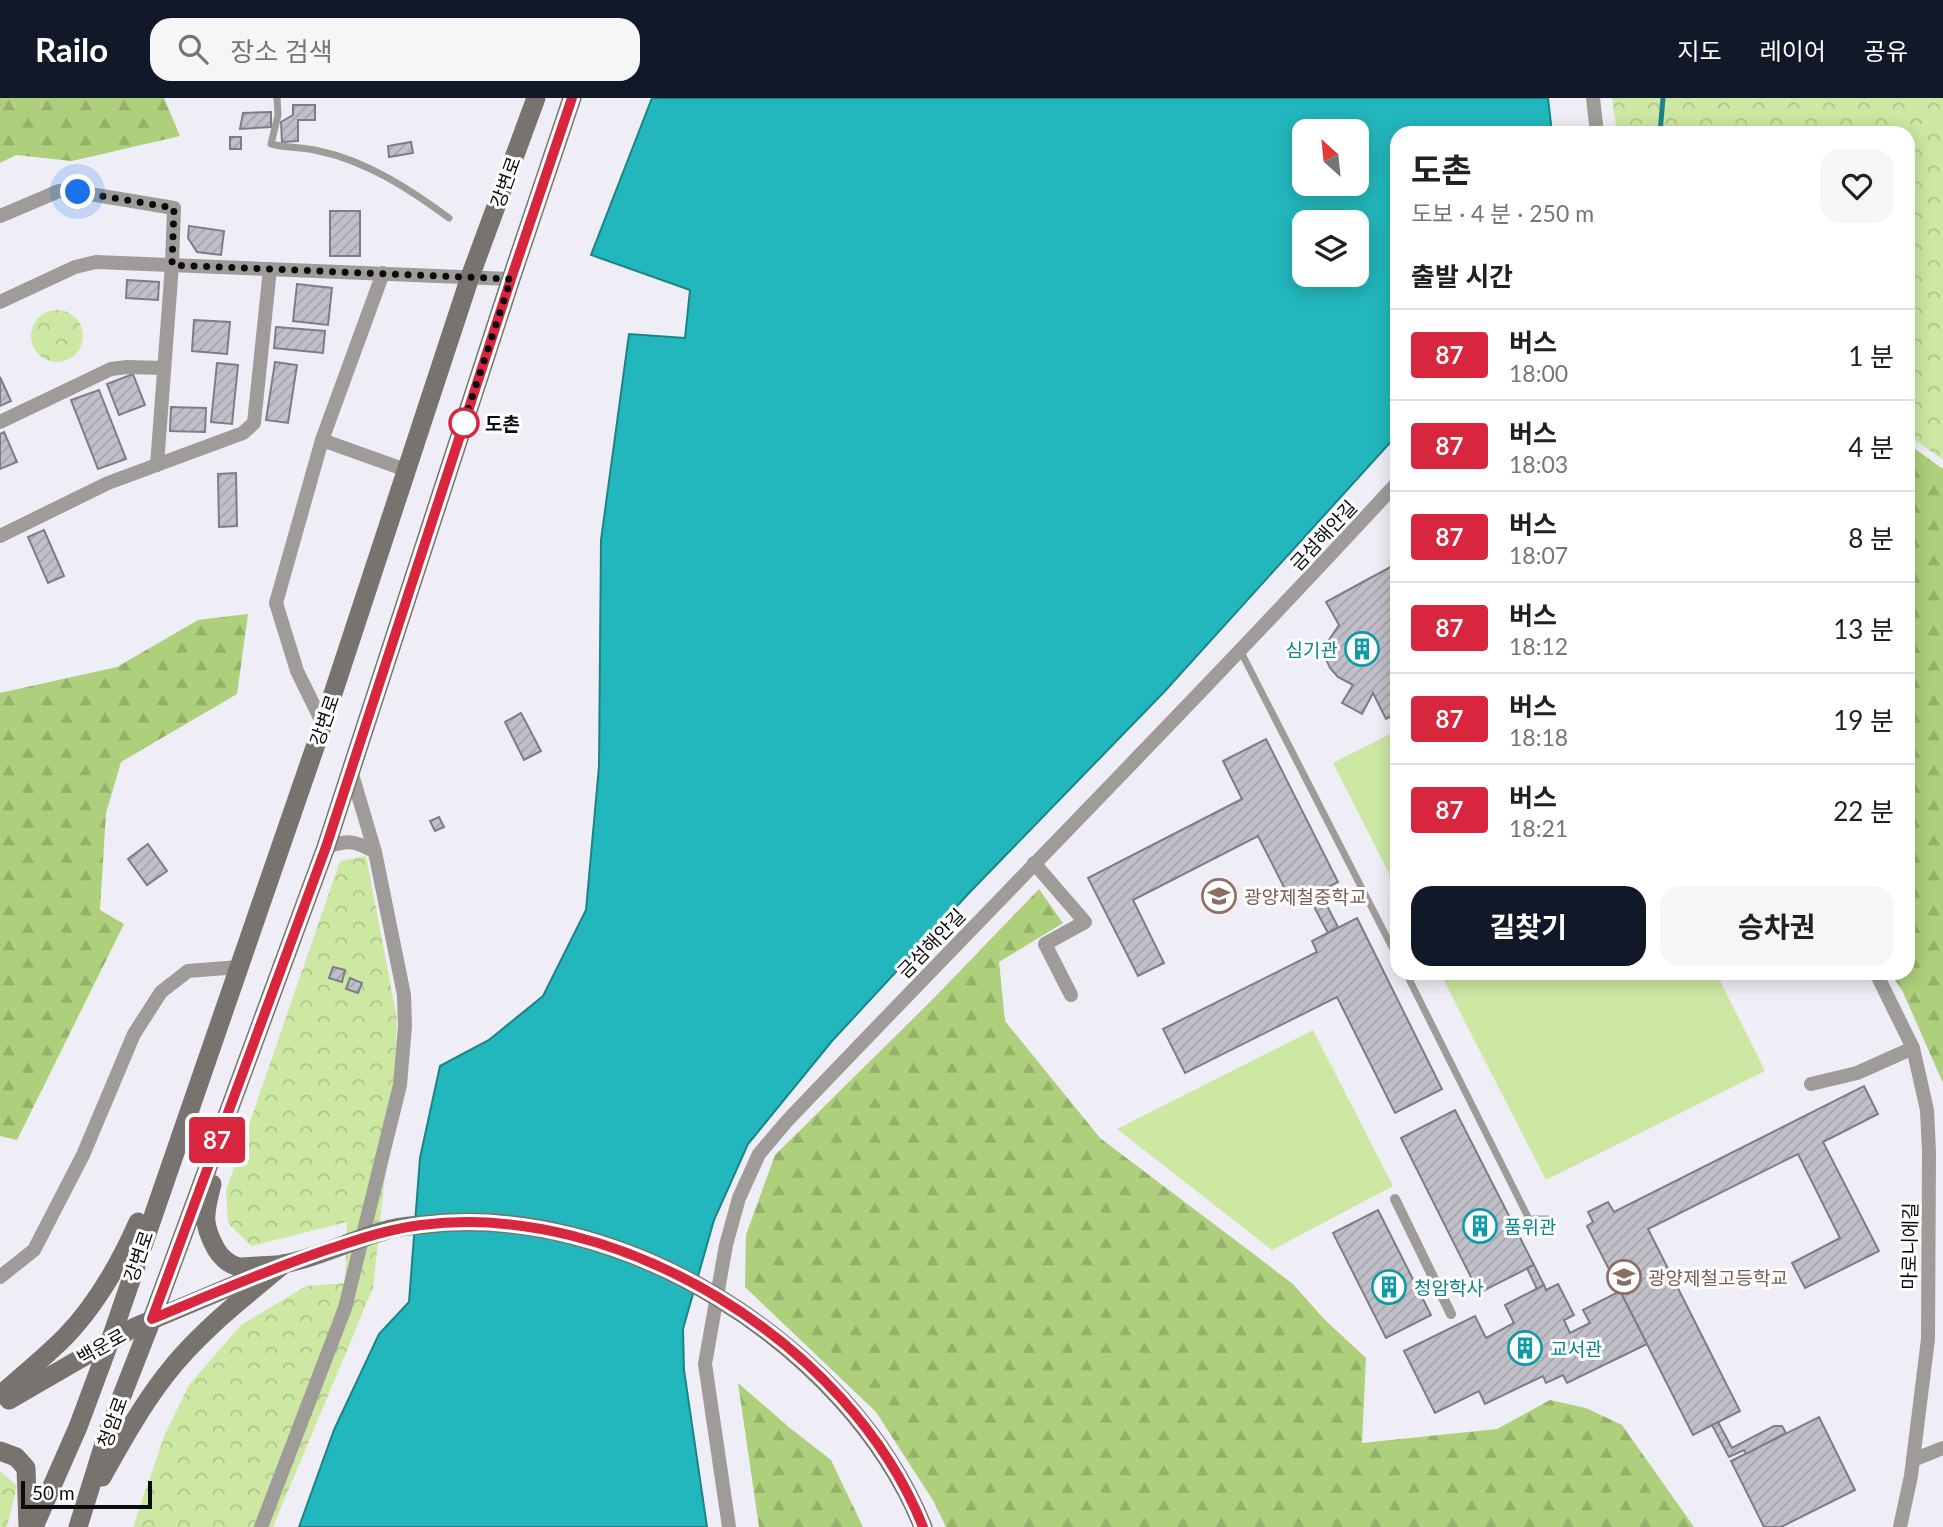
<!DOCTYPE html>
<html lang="ko">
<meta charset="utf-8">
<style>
:root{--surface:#fff;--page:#f6f6f6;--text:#202124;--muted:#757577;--line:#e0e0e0;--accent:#111827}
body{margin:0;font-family:Lato,"Noto Sans KR",sans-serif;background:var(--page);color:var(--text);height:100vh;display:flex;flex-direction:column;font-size:26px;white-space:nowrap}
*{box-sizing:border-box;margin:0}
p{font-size:23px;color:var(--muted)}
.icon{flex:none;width:38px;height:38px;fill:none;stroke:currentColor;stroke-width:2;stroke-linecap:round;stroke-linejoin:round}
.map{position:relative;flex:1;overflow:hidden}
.sheet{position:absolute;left:1390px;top:28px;width:525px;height:854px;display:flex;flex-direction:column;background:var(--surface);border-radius:21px;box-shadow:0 4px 18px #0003}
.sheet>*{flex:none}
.badge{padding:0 14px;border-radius:5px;font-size:24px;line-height:46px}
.needle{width:46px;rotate:333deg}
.fabs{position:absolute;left:1292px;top:21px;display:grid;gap:14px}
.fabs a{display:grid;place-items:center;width:77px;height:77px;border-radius:14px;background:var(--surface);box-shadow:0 4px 18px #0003;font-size:35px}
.scale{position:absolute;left:21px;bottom:18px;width:131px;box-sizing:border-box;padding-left:7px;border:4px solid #0c0c0f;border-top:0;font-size:19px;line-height:24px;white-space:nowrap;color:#0c0c0f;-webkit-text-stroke:5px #fff;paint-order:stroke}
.you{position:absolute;width:35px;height:35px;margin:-18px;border:5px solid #fff;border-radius:50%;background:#1a73e8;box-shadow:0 0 0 10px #1a73e833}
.map>.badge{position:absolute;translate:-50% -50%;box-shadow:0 0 0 4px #fff}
h2{padding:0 21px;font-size:26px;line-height:63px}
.round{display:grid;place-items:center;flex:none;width:74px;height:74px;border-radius:21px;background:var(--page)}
.headline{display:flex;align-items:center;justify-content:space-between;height:119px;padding:0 21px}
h1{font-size:33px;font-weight:700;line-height:52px}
.action{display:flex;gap:14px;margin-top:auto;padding:14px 21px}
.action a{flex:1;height:80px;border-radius:21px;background:var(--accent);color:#fff;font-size:28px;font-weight:700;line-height:80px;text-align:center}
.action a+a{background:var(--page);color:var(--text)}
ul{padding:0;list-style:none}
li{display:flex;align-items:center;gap:21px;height:91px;padding:0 21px;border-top:2px solid var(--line)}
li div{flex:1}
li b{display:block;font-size:26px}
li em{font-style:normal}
li .badge{min-width:77px;font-weight:700;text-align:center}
header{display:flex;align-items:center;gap:42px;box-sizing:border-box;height:98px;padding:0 35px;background:var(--accent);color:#fff}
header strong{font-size:33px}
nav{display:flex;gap:38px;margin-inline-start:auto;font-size:24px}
.search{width:490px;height:63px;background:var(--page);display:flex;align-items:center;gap:18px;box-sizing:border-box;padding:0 24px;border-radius:21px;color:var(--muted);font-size:26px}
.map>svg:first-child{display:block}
.forest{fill:url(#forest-firs)}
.park{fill:url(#park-crowns)}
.garden{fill:#cce8a3}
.water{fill:#22b7bc;stroke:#1b8488;stroke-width:2;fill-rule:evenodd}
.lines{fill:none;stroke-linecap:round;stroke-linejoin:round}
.stream{stroke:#1b8488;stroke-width:5}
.building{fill:url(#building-hatch);stroke:#7e7d85;stroke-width:2}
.service{stroke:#9e9b98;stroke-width:7}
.pedestrian{stroke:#9e9b98;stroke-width:10}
.minor{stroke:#9e9b98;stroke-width:14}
.secondary{stroke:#78736f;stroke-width:19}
.line-casing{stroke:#fff;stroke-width:16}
.line{stroke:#d7263d;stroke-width:10}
.walk{stroke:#0c0c0f;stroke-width:7;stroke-dasharray:0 12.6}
.stop-dot{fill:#fff;stroke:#d7263d;stroke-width:3.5}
.labels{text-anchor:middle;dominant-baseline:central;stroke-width:6;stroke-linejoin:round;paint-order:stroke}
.street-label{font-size:19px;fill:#0c0c0f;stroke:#fff}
.stop-label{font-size:19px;font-weight:bold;fill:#0c0c0f;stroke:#fff;text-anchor:start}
.culture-label{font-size:19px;fill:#0d838f;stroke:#fff;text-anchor:start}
.education-label{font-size:19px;fill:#785e54;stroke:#fff;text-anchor:start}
</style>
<header>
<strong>Railo</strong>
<div class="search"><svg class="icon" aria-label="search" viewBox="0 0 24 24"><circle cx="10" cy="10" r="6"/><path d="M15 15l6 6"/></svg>장소 검색</div>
<nav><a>지도</a><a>레이어</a><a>공유</a></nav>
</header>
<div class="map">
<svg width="1943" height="1429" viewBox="0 0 1943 1429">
<defs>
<pattern id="forest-firs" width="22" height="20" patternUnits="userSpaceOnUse" patternTransform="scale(1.75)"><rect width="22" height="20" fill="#aecf7b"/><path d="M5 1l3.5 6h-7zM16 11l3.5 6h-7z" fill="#94b169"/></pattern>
<pattern id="park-crowns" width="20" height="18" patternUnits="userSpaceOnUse" patternTransform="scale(1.75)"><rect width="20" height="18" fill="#cce8a3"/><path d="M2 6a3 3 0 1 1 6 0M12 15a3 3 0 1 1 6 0" fill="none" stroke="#aec68b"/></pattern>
<pattern id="building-hatch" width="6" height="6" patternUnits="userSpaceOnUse" patternTransform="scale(1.75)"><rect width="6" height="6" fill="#c1c0c9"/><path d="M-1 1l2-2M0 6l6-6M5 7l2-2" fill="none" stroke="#a5a4ab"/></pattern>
</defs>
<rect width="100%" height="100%" fill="#efeef7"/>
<g class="forest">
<path d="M0,0H164L180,38L72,63L16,57L0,65Z"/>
<path d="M1908,346L1943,371V985L1902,892L1890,875H1908Z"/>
<path d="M248,516L237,596L121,664L106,715L100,812L124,826L17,1042L0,1038V595L117,569L198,522Z"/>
<path d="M1039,791L1063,825L999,864L1005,923L1100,1040L1293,1186L1324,1221L1366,1260L1362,1345L1497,1331L1550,1302L1586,1310L1622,1327L1694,1429H946L934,1404L876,1314L745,1189L746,1137L775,1057L934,900Z"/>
<path d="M738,1285L790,1330L831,1362L863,1429H759Z"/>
</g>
<g class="park">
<path d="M1612,0H1943V362L1908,337V35H1617Z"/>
<circle cx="57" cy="238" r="26"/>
<path d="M366,758L397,920L394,996L373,1190L273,1429H133L165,1336L189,1287L241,1227L306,1188L345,1185L347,1124L251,1148L228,1125L226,1093L340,763Z"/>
<path d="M0,1373L17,1388L7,1429H0Z"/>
</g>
<g class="garden">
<path d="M1396,633V789L1333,665Z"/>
<path d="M1440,875H1716L1765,973L1546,1082Z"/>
<path d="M1313,932L1393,1088L1272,1152L1117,1031Z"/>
</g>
<path class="water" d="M652,0H1548L1552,35H1396V338L1165,593L969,795L832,943L748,1046L714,1122L683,1231L684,1272L707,1429H299L334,1332L379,1236L409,1204L420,1060L440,968L489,942L543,898L586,812L599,668L601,442L629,236L685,240L690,192L591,157ZM1304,33H1356V86H1304ZM1304,124H1356V177H1304Z"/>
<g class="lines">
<path class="stream" d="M1660,35L1663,0"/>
</g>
<g class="building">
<path d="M293,7H315V22H298V43L282,44L281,24L293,17Z"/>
<path d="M271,14V29L240,31L243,15Z"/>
<rect x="230" y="39" width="11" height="12"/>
<path d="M411,44L413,55L389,59L388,48Z"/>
<rect x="330" y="113" width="30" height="45"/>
<path d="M189,128L224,133L221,157L197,154L188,140Z"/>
<path d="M127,182L159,184L158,202L126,200Z"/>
<path d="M297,186L332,190L328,227L293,223Z"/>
<path d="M194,222L230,224L227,256L192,253Z"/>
<path d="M276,229L325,233L323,255L274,250Z"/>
<path d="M275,264L297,267L288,325L266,322Z"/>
<path d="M217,265L238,267L232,326L211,324Z"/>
<path d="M133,276L145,307L119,317L107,286Z"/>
<path d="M0,279L11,303L0,308Z"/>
<path d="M99,292L126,361L98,371L71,302Z"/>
<path d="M171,309L206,310L205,334L170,333Z"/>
<path d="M4,334L17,364L0,371V336Z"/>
<path d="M236,375L237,428L219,429L218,376Z"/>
<path d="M44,432L64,478L48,485L28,439Z"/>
<path d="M1396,466V616L1386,621L1373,595L1362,616L1342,605L1353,587L1338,579L1330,570L1325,559L1329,542L1339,527L1326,504Z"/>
<path d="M521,615L541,653L524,662L505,624Z"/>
<path d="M1266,641L1338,784L1293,807L1258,738L1133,802L1164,865L1138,878L1088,780L1242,701L1223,663Z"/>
<path d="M439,719L444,729L435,733L430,723Z"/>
<path d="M148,746L167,773L147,787L128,761Z"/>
<path d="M1320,794L1338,829L1328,835L1309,799Z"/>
<path d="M1357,820L1442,991L1395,1015L1337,899L1185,975L1163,931L1317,854L1312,843Z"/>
<path d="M333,869L345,872L342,884L329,880Z"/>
<path d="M350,880L362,885L358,895L346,891Z"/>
<path d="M1864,988L1878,1016L1823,1044L1879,1153L1805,1190L1792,1165L1840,1140L1798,1056L1648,1131L1740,1313L1693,1337L1587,1128L1593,1124L1588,1114L1608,1104L1614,1114Z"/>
<path d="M1455,1012L1534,1167L1479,1195L1401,1040Z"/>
<path d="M1378,1112L1431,1217L1386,1240L1333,1135Z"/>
<path d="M1534,1167L1544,1187L1537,1191L1527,1170Z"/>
<path d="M1558,1186L1574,1217L1564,1222L1570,1235L1590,1225L1583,1212L1620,1193L1647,1246L1567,1285L1563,1277L1546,1285L1543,1278L1485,1306L1479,1293L1435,1315L1404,1253L1475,1218L1486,1240L1514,1225L1505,1207L1544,1187L1546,1192Z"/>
<path d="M1819,1319L1855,1392L1781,1429H1764L1731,1363Z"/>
<path d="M1718,1324L1732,1350L1774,1328H1782L1786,1335L1746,1356L1744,1352L1729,1359L1712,1327Z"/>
</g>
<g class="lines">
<g class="service">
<path d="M277,0L278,17L271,46C287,50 303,49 319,53C367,63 411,92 449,120"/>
<path d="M1241,554L1396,857"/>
<path d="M1406,875L1529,1121H1549"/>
</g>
<path class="pedestrian" d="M1395,1101L1451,1216"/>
<g class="minor">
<path d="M1593,0L1597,35"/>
<path d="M0,118L59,93L78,94L174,110L172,167L157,367"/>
<path d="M0,204L75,169L96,164L511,181"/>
<path d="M0,324L111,271L127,269L164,270"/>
<path d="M322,342L406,372"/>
<path d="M0,438L108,385L243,335L254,325L270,171"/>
<path d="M323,626L297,573L276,505L322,342L383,175"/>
<path d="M326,749C348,742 354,742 375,754"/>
<path d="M1034,765L1085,824L1045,846L1071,897"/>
<path d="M1876,875L1913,950L1927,1012L1929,1054L1928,1241L1911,1378L1900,1429"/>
<path d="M1811,986L1857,975L1913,950"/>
<path d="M0,1179L34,1152L83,1057L134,936L161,894L188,873L239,869"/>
<path d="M1913,1362L1943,1350"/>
<path d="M261,1429L345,1210L400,987L405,928L404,897L375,754L351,673"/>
<path d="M729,1429L705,1266L726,1147L739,1100L759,1056L787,1023C990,810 1197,602 1396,386"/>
</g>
<g class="secondary">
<path d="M212,1086C205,1115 201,1124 216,1151C220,1158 228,1166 236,1168C241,1170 251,1168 257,1168C265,1167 275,1168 283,1166C314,1161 352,1142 384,1133C395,1129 408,1128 420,1127C618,1101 849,1246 923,1429"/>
<path d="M0,1297C22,1278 45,1259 65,1239C97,1206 120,1165 138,1124"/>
<path d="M9,1302L135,1229L263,1175"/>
<path d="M0,1353L16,1359L26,1370L28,1429"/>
<path d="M102,1379C121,1345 141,1309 165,1278C198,1235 242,1201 284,1166"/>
<path d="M34,1429L78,1329L110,1243L323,626L470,179L536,0"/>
<path d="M78,1429L107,1336L152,1221L326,749L511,181L572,0"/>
</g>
</g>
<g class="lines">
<g class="line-casing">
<path id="line" d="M572,0L511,181L326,749L152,1221C210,1197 269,1171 329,1151C360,1141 389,1131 421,1127C618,1102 850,1245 923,1429"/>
</g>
<use href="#line" class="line"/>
<path class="walk" d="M78,94L174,110L172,167L511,181L460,336L464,325"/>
</g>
<defs>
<g id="building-ring" transform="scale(1.75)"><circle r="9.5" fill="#fff" stroke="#0f9aa8" stroke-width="1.5"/><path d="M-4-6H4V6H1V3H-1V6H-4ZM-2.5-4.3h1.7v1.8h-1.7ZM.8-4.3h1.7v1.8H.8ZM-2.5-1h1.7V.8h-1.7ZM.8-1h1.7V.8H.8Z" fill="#0f9aa8"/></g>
<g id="school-ring" transform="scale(1.75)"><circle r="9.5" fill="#fff" stroke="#8d6e63" stroke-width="1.5"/><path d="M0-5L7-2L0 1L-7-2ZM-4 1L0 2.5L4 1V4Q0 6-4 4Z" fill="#8d6e63"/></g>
</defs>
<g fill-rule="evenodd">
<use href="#building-ring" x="1362" y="551"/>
<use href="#school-ring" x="1219" y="798"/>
<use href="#building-ring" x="1480" y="1128"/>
<use href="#school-ring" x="1624" y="1179"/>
<use href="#building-ring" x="1389" y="1189"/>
<use href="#building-ring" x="1525" y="1250"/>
</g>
<circle class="stop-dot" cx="464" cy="325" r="14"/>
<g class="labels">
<g class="street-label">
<text transform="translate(505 84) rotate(-70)">강변로</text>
<text transform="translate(1323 437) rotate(-47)">금섬해안길</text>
<text transform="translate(324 622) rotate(-71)">강변로</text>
<text transform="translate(931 845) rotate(-46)">금섬해안길</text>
<text transform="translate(1909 1148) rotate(-89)">마로니에길</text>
<text transform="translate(138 1158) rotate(-71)">강변로</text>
<text transform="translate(101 1248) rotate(-29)">백운로</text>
<text transform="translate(112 1324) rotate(-70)">청암로</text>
</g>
<g class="stop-label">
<text x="485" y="325">도촌</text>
</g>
<g class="culture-label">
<text x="1338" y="551" text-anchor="end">심기관</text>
<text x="1504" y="1128">품위관</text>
<text x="1414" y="1189">청암학사</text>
<text x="1550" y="1250">교서관</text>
</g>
<g class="education-label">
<text x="1244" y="798">광양제철중학교</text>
<text x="1648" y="1179">광양제철고등학교</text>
</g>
</g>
</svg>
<div class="fabs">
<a><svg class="needle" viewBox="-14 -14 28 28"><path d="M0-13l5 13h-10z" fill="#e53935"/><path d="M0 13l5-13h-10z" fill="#757577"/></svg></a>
<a><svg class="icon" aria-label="layers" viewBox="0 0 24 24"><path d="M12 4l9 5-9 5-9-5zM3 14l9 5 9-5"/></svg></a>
</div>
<div class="scale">50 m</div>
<div class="you" style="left:78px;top:94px"></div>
<b class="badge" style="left:217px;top:1042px;background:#d7263d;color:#fff">87</b>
<section class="sheet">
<div class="headline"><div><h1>도촌</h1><p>도보 · 4 분 · 250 m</p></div><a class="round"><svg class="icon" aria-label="heart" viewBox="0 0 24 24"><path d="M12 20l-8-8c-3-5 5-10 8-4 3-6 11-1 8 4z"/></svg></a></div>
<h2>출발 시간</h2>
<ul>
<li><span class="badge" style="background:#d7263d;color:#fff">87</span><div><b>버스</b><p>18:00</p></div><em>1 분</em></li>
<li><span class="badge" style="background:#d7263d;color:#fff">87</span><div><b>버스</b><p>18:03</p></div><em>4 분</em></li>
<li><span class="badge" style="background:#d7263d;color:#fff">87</span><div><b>버스</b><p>18:07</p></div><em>8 분</em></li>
<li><span class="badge" style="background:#d7263d;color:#fff">87</span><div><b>버스</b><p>18:12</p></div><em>13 분</em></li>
<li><span class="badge" style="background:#d7263d;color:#fff">87</span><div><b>버스</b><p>18:18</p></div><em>19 분</em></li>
<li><span class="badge" style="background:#d7263d;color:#fff">87</span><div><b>버스</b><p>18:21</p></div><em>22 분</em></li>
</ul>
<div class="action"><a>길찾기</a><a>승차권</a></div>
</section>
</div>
